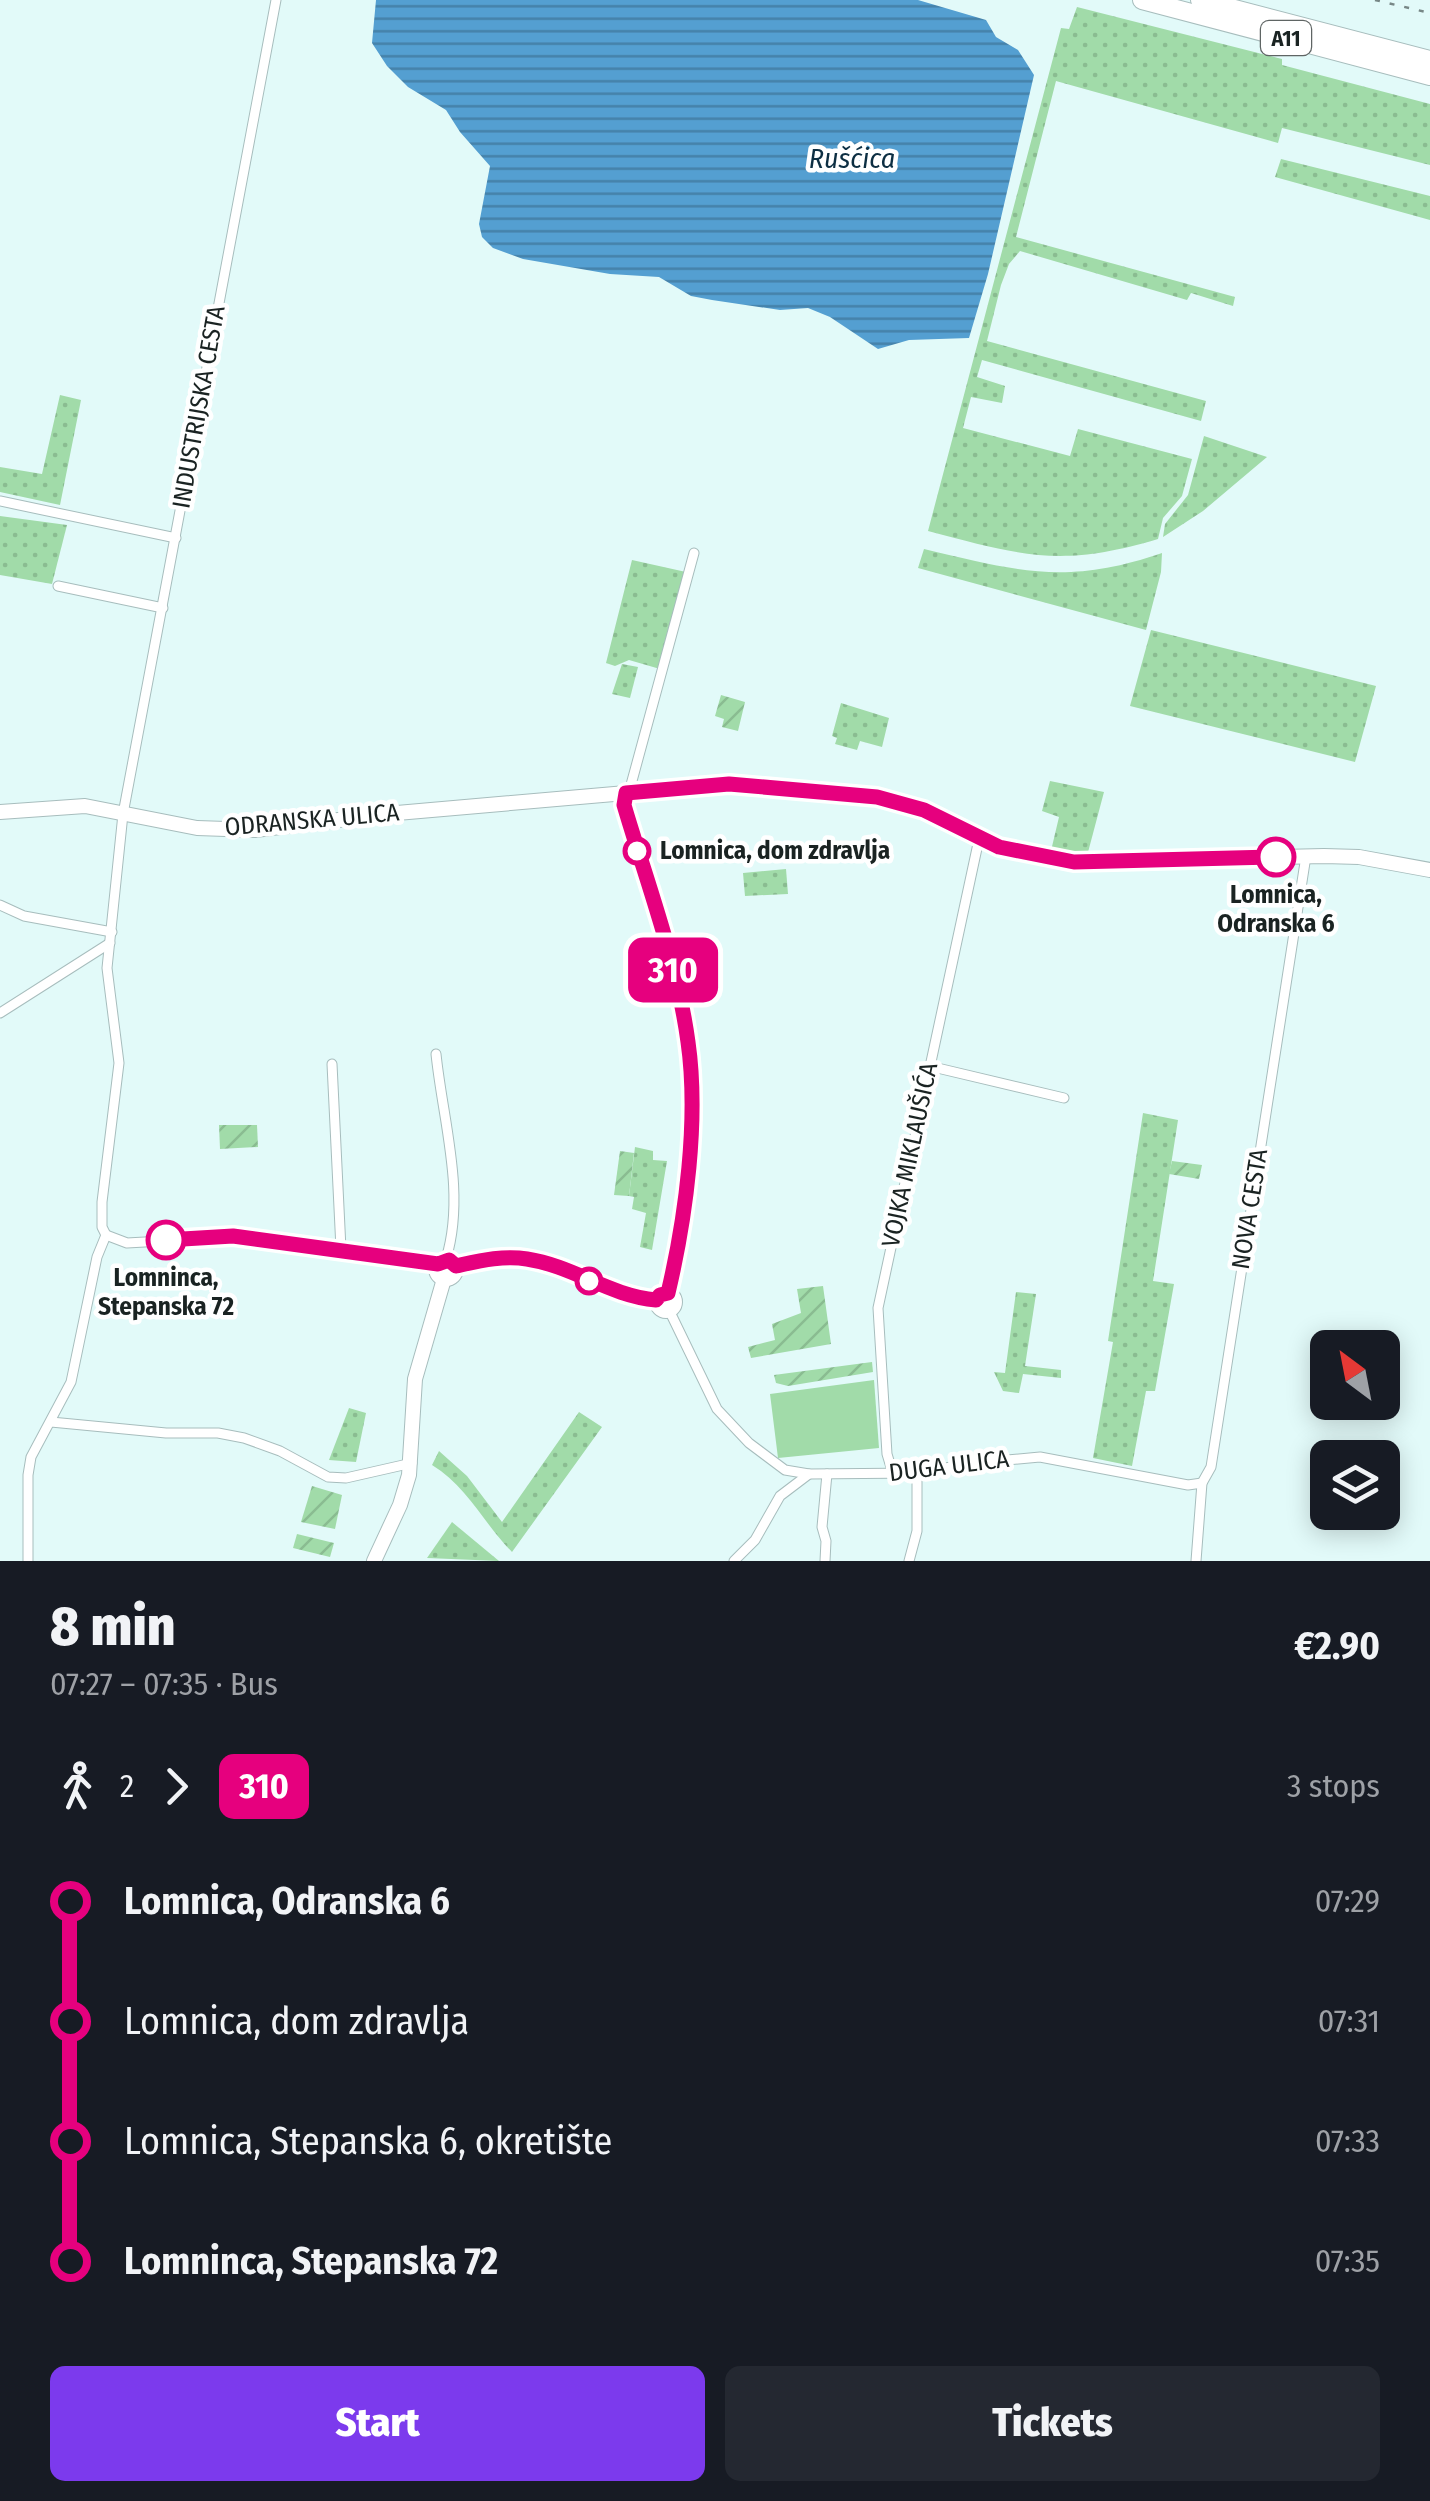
<!DOCTYPE html>
<meta charset="utf-8">
<style>
:root{--surface:#171b24;--page:#242831;--text:#f1f3f6;--muted:#9ea1a6;--accent:#7c3aed}
body{margin:0;font-family:"Fira Sans Condensed",sans-serif;background:var(--page);color:var(--text);height:100vh;display:flex;flex-direction:column;font-size:38px;white-space:nowrap}
*{box-sizing:border-box;margin:0}
p{font-size:32px;color:var(--muted)}
.icon{flex:none;width:55px;height:55px;fill:none;stroke:currentColor;stroke-width:2;stroke-linecap:round;stroke-linejoin:round}
.map{position:relative;height:1561px;overflow:hidden}
.drawer{display:flex;flex-direction:column;background:var(--surface);flex:1}
.drawer>*{flex:none}
.badge{padding:0 20px;border-radius:15px;font-size:35px;line-height:65px}
.needle{width:65px;rotate:328deg}
.fabs{position:absolute;left:1310px;top:1330px;display:grid;gap:20px}
.fabs a{display:grid;place-items:center;width:90px;height:90px;border-radius:15px;background:var(--surface);box-shadow:0 5px 25px #0003;font-size:50px}
.map>.badge{position:absolute;translate:-50% -50%;box-shadow:0 0 0 5px #fff}
.legs{display:flex;align-items:center;gap:15px;height:110px;padding:0 50px;font-size:32px}
.legs p{margin-inline-start:auto}
.overview{display:flex;align-items:center;justify-content:space-between;height:170px;padding:0 50px}
h1{font-size:55px;font-weight:800;line-height:75px}
.primary-button{display:flex;gap:20px;margin-top:auto;padding:20px 50px}
.primary-button a{flex:1;height:115px;border-radius:15px;background:var(--accent);color:#fff;font-size:40px;font-weight:800;line-height:115px;text-align:center}
.primary-button a+a{background:var(--page);color:var(--text)}
ul{padding:0 50px;list-style:none}
li{display:flex;align-items:center;gap:35px;height:120px;font-size:38px}
li i{display:grid;place-items:center;width:15px;height:100%;margin:0 12px;background:currentColor}
li i::after{content:'';width:25px;height:25px;margin:-12px;border:8px solid;border-radius:50%;background:var(--surface)}
li p{margin-inline-start:auto}
li:first-child i{background:linear-gradient(#0000 50%,currentColor 0)}
li:last-child i{background:linear-gradient(currentColor 50%,#0000 0)}
.map>svg:first-child{display:block}
.grass{fill:url(#grass-dots)}
.park{fill:#a1dba9}
.garden{fill:url(#garden-furrows)}
.water{fill:url(#water-rules)}
.lines{fill:none;stroke-linecap:round;stroke-linejoin:round}
.street-casing{stroke:#a7bdbd;stroke-width:11}
.secondary-casing{stroke:#a7bdbd;stroke-width:16}
.highway-casing{stroke:#a7bdbd;stroke-width:20}
.street{stroke:#fff;stroke-width:9}
.secondary{stroke:#fff;stroke-width:14}
.highway{stroke:#fff;stroke-width:18}
.rail{stroke:#778786;stroke-width:2.5;stroke-dasharray:5 10;stroke-linecap:butt}
.line-1-casing{stroke:#fff;stroke-width:22}
.line-1{stroke:#e6007e;stroke-width:15}
.stop-1-dot{fill:#fff;stroke:#e6007e;stroke-width:5}
.labels{text-anchor:middle;dominant-baseline:central;stroke-width:9;stroke-linejoin:round;paint-order:stroke}
.shield{fill:#fff;stroke:#5f6564;stroke-width:2.5}
.shield-label{font-size:22px;font-weight:bold;fill:#1a2322}
.street-label{font-size:25px;fill:#1a2322;stroke:#fff}
.stop-label{font-size:25px;font-weight:bold;fill:#1a2322;stroke:#fff}
.water-label{font-size:28px;font-style:italic;fill:#0d2f43;stroke:#fff}
</style>
<div class="map">
<svg width="1430" height="1561" viewBox="0 0 1430 1561">
<defs>
<pattern id="grass-dots" width="8" height="8" patternUnits="userSpaceOnUse" patternTransform="scale(2.5)"><rect width="8" height="8" fill="#a1dba9"/><path d="M2 2h.1M6 6h.1" fill="none" stroke="#8abc91" stroke-width="1.8" stroke-linecap="round"/></pattern>
<pattern id="garden-furrows" width="10" height="10" patternUnits="userSpaceOnUse" patternTransform="scale(2.5)"><rect width="10" height="10" fill="#a1dba9"/><path d="M-1 1l2-2M0 10L10 0M9 11l2-2" fill="none" stroke="#8abc91"/></pattern>
<pattern id="water-rules" width="6" height="5" patternUnits="userSpaceOnUse" patternTransform="scale(2.5)"><rect width="6" height="5" fill="#549fd1"/><path d="M0 2.5h6" fill="none" stroke="#4581a9"/></pattern>
</defs>
<rect width="100%" height="100%" fill="#e2faf9"/>
<g class="grass">
<path d="M1077,7L1282,59V65L1430,104V165L1282,128L1278,143L1056,81L1016,237L1235,297L1233,306L1191,293L1187,300L1020,251L1009,264L1001,285L987,341L1206,401L1201,421L982,360L977,377L1005,386L1002,403L971,397L963,428L1070,456L1078,429L1192,459L1182,496L1163,518L1158,539C1061,568 1023,556 928,531L1061,28L1069,29Z"/>
<path d="M1281,159L1430,196V220L1275,177Z"/>
<path d="M60,395L81,400L60,505L0,492V467L42,474Z"/>
<path d="M1204,436L1267,457L1203,511L1163,537L1165,524L1188,495Z"/>
<path d="M0,516L67,525L52,584L0,575Z"/>
<path d="M924,549C1018,571 1066,586 1162,553L1161,572L1146,630L918,568Z"/>
<path d="M632,560L686,572L660,669L629,660L615,666L606,663Z"/>
<path d="M1151,630L1376,686L1355,762L1130,706Z"/>
<path d="M622,664L638,667L630,698L612,694Z"/>
<path d="M841,703L889,718L882,747L860,741L857,750L835,744L837,738L832,736Z"/>
<path d="M1050,781L1104,792L1087,856L1050,855L1059,817L1042,811Z"/>
<path d="M786,869L788,894L745,896L743,873Z"/>
<path d="M1143,1113L1178,1120L1153,1281L1174,1284L1155,1391H1146L1132,1466L1093,1458L1113,1342L1108,1341Z"/>
<path d="M635,1147L653,1151V1160L667,1161L652,1250L640,1247L646,1213L632,1209L634,1197L629,1196Z"/>
<path d="M1016,1292L1036,1294L1025,1366L1061,1370V1378L1023,1374L1019,1393L1003,1391L994,1372L1005,1373Z"/>
<path d="M349,1408L366,1413L356,1462L329,1460Z"/>
<path d="M579,1412L602,1427L512,1552C484,1524 467,1486 432,1465L439,1451L467,1476L502,1522Z"/>
<path d="M452,1522L499,1561L427,1558Z"/>
</g>
<path class="park" d="M874,1380L879,1448L778,1458L770,1394Z"/>
<g class="garden">
<path d="M721,695L745,702L738,731L722,727L724,719L715,716Z"/>
<path d="M219,1125H257L258,1147L220,1149Z"/>
<path d="M620,1151L634,1153L629,1196L614,1195Z"/>
<path d="M1172,1161L1202,1165L1199,1179L1169,1174Z"/>
<path d="M823,1286L831,1344L751,1358L748,1347L775,1340L772,1324L801,1313L797,1289Z"/>
<path d="M872,1362L873,1372L788,1386L776,1383L774,1375Z"/>
<path d="M312,1486L342,1495L335,1529L301,1522Z"/>
<path d="M297,1534L334,1543L330,1557L293,1548Z"/>
</g>
<path class="water" d="M376,0H918L986,20L996,37L1018,50L1034,75L988,274L969,338L909,340L878,349L830,317L808,308L780,310L712,300L691,296L659,277L610,274L523,259L493,248L482,237L479,224L490,166L460,132L446,110L408,87L387,66L372,43Z"/>
<g class="lines">
<g class="street-casing">
<g id="street">
<path d="M0,501L176,538"/>
<path d="M58,586L163,608"/>
<path d="M629,792L694,553"/>
<path d="M0,905L24,916L112,932"/>
<path d="M0,1013L110,943"/>
<path d="M436,1054C443,1122 466,1193 446,1259"/>
<path d="M332,1064L341,1249"/>
<path d="M929,1066L1064,1098"/>
<path d="M106,1235L127,1243L233,1237L438,1264"/>
<path d="M669,1310L717,1409L749,1443L785,1470L809,1474L917,1473L974,1463L1040,1457L1188,1485L1202,1483"/>
<path d="M51,1422L166,1433H218L244,1438L280,1451L328,1477L346,1478L412,1463"/>
<path d="M893,1474L887,1454L878,1308L979,839"/>
<path d="M28,1561V1475L31,1457L71,1382L97,1257L106,1235L102,1227V1202L119,1063L107,968L123,814L276,0"/>
<path d="M734,1561L755,1540L780,1496L809,1474"/>
<path d="M825,1561L826,1541L822,1527L827,1474"/>
<path d="M909,1561L917,1531V1473"/>
<path d="M1196,1561L1202,1483L1211,1467L1306,856"/>
</g>
</g>
<g class="secondary-casing">
<g id="secondary">
<path d="M626,793L624,805C647,883 677,961 688,1042C699,1119 686,1217 668,1293"/>
<path d="M0,812L85,806L197,828L255,830L397,813L729,784L902,802L999,847L1075,862L1324,856L1359,857L1430,870"/>
<circle cx="446" cy="1269" r="10"/>
<path d="M456,1267C474,1262 492,1257 511,1257C562,1258 605,1295 657,1300"/>
<circle cx="666" cy="1302" r="9"/>
<path d="M374,1561L400,1505L409,1475L415,1379L444,1279"/>
</g>
</g>
<g class="highway-casing">
<g id="highway">
<path d="M1142,0L1430,76"/>
<path d="M1200,0L1430,60"/>
</g>
</g>
<use href="#street" class="street"/>
<use href="#secondary" class="secondary"/>
<use href="#highway" class="highway"/>
<path class="rail" d="M1375,0L1430,13"/>
</g>
<g class="lines">
<g class="line-1-casing">
<path id="line-1" d="M166,1240L233,1236L438,1264L449,1260L456,1266C479,1261 503,1255 527,1259C573,1266 610,1296 656,1300L660,1295L668,1293C686,1217 699,1119 688,1042C677,961 647,883 624,805L626,793L729,784L877,797L924,810L999,847L1074,862L1276,857"/>
</g>
<use href="#line-1" class="line-1"/>
</g>
<g class="stop-1-dot">
<circle cx="637" cy="851" r="12"/>
<circle cx="1276" cy="857" r="18"/>
<circle cx="166" cy="1240" r="18"/>
<circle cx="589" cy="1281" r="12"/>
</g>
<g class="labels">
<rect class="shield" x="1261" y="21" width="50" height="34" rx="8"/>
<g class="shield-label">
<text x="1286" y="38">A11</text>
</g>
<g class="street-label">
<text transform="translate(199 407) rotate(-80)">INDUSTRIJSKA CESTA</text>
<text transform="translate(312 820) rotate(-5)">ODRANSKA ULICA</text>
<text transform="translate(910 1155) rotate(-78)">VOJKA MIKLAUŠIĆA</text>
<text transform="translate(1250 1209) rotate(-81)">NOVA CESTA</text>
<text transform="translate(949 1466) rotate(-7)">DUGA ULICA</text>
</g>
<g class="stop-label">
<text x="660" y="851" text-anchor="start">Lomnica, dom zdravlja</text>
<text x="1276" y="895">Lomnica,<tspan x="1276" dy="29">Odranska 6</tspan></text>
<text x="166" y="1278">Lomninca,<tspan x="166" dy="29">Stepanska 72</tspan></text>
</g>
<g class="water-label">
<text x="852" y="158">Rušćica</text>
</g>
</g>
</svg>
<div class="fabs">
<a><svg class="needle" viewBox="-14 -14 28 28"><path d="M0-13l5 13h-10z" fill="#e53935"/><path d="M0 13l5-13h-10z" fill="#9ea1a6"/></svg></a>
<a><svg class="icon" aria-label="layers" viewBox="0 0 24 24"><path d="M12 4l9 5-9 5-9-5zM3 14l9 5 9-5"/></svg></a>
</div>
<b class="badge" style="left:673px;top:970px;background:#e6007e;color:#fff">310</b>
</div>
<section class="drawer">
<div class="overview"><div><h1>8 min</h1><p>07:27 – 07:35 · Bus</p></div><b>€2.90</b></div>
<div class="legs"><svg class="icon" aria-label="walk" viewBox="0 0 24 24"><circle cx="13" cy="4" r="2"/><path d="M13 8l-2 6 4 7M11 14l-3 7M7 12l3-4h3l4 4"/></svg>2<svg class="icon" aria-label="forward" viewBox="0 0 24 24"><path d="M9 5l7 7-7 7"/></svg><b class="badge" style="background:#e6007e;color:#fff">310</b><p>3 stops</p></div>
<ul>
<li><i style="color:#e6007e"></i><b>Lomnica, Odranska 6</b><p>07:29</p></li>
<li><i style="color:#e6007e"></i><span>Lomnica, dom zdravlja</span><p>07:31</p></li>
<li><i style="color:#e6007e"></i><span>Lomnica, Stepanska 6, okretište</span><p>07:33</p></li>
<li><i style="color:#e6007e"></i><b>Lomninca, Stepanska 72</b><p>07:35</p></li>
</ul>
<div class="primary-button"><a>Start</a><a>Tickets</a></div>
</section>
